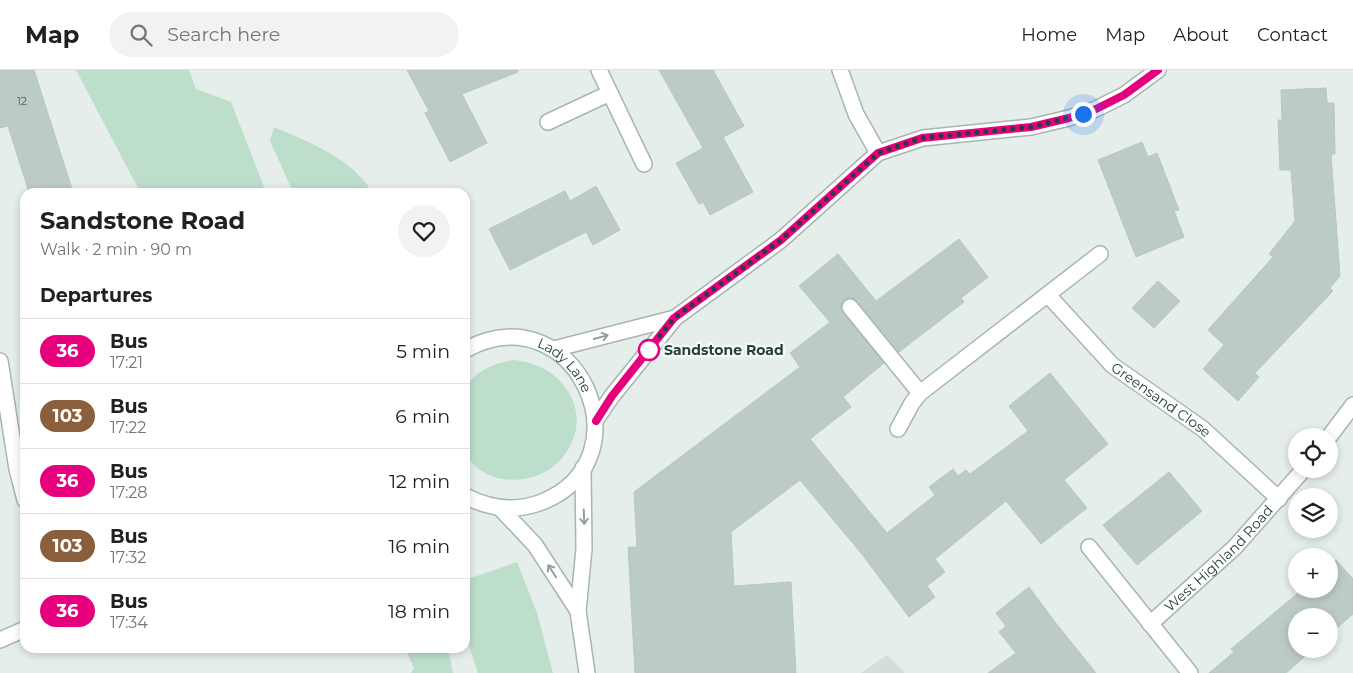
<!DOCTYPE html>
<meta charset="utf-8">
<style>
:root{--surface:#fff;--page:#f2f2f2;--text:#202124;--muted:#757577;--line:#e0e0e0}
body{margin:0;font-family:Montserrat,sans-serif;background:var(--page);color:var(--text);height:100vh;display:flex;flex-direction:column;font-size:19px;white-space:nowrap}
*{box-sizing:border-box;margin:0}
p{font-size:16px;color:var(--muted)}
.icon{flex:none;width:28px;height:28px;fill:none;stroke:currentColor;stroke-width:2;stroke-linecap:round;stroke-linejoin:round}
.map{position:relative;flex:1;overflow:hidden}
.panel{position:absolute;left:20px;top:118px;width:450px;height:465px;display:flex;flex-direction:column;background:var(--surface);border-radius:15px;box-shadow:0 2px 8px #0003}
.panel>*{flex:none}
.badge{padding:0 10px;border-radius:16px;font-size:18px;line-height:32px}
.buttons{position:absolute;left:1288px;top:358px;display:grid;gap:10px}
.buttons a{display:grid;place-items:center;width:50px;height:50px;border-radius:50%;background:var(--surface);box-shadow:0 2px 8px #0003;font-size:25px}
.you{position:absolute;width:25px;height:25px;margin:-12px;border:4px solid #fff;border-radius:50%;background:#1a73e8;box-shadow:0 0 0 8px #1a73e833}
.map>.badge{position:absolute;translate:-50% -50%;box-shadow:0 0 0 2px #fff}
h2{padding:0 20px;font-size:19px;line-height:45px}
.round{display:grid;place-items:center;flex:none;width:52px;height:52px;border-radius:26px;background:var(--page)}
.summary{display:flex;align-items:center;justify-content:space-between;height:85px;padding:0 20px}
h1{font-size:24px;font-weight:700;line-height:38px}
ul{padding:0;list-style:none}
li{display:flex;align-items:center;gap:15px;height:65px;padding:0 20px;border-top:1px solid var(--line)}
li div{flex:1}
li b{display:block;font-size:19px}
li em{font-style:normal}
li .badge{min-width:55px;font-weight:700;text-align:center}
header{display:flex;align-items:center;gap:30px;box-sizing:border-box;height:70px;padding:0 25px;background:var(--surface);border-bottom:1px solid var(--line)}
header strong{font-size:24px}
nav{display:flex;gap:28px;margin-inline-start:auto;font-size:18px}
.search{width:350px;height:45px;background:var(--page);display:flex;align-items:center;gap:12px;box-sizing:border-box;padding:0 18px;border-radius:28px;color:var(--muted);font-size:19px}
.map>svg:first-child{display:block}
.built{fill:#d3deda}
.green{fill:#bedecc}
.building{fill:#bdcbc8;stroke:#b7c7c3}
.lines{fill:none;stroke-linecap:round;stroke-linejoin:round}
.street-casing{stroke:#a7b6b3;stroke-width:18}
.street{stroke:#fff;stroke-width:15}
.oneway{stroke:#929f9e}
.line-casing{stroke:#fff;stroke-width:11}
.line{stroke:#e6007e;stroke-width:8}
.walk{stroke:#243f3c;stroke-width:5;stroke-dasharray:0 9}
.stop-dot{fill:#fff;stroke:#e6007e;stroke-width:2.5}
.labels{text-anchor:middle;dominant-baseline:central;stroke-width:4.5;stroke-linejoin:round;paint-order:stroke}
.number-label{font-size:11px;fill:#4a625f}
.stop-label{font-size:14px;font-weight:bold;fill:#243f3c;stroke:#f5faf8;text-anchor:start}
.street-label{font-size:14px;fill:#243f3c;stroke:#f5faf8}
</style>
<header>
<strong>Map</strong>
<div class="search"><svg class="icon" aria-label="search" viewBox="0 0 24 24"><circle cx="10" cy="10" r="6"/><path d="M15 15l6 6"/></svg>Search here</div>
<nav><a>Home</a><a>Map</a><a>About</a><a>Contact</a></nav>
</header>
<div class="map">
<svg width="1353" height="603" viewBox="0 0 1353 603">
<rect width="100%" height="100%" fill="#e5eeeb"/>
<path class="built" d="M887,585L905,603H861Z"/>
<g class="green">
<path d="M76,0H189L196,19L231,32L266,122H140Z"/>
<path d="M274,57C309,72 352,88 372,122H293L270,71Z"/>
<path d="M513,290C563,293 597,344 563,387C541,416 484,420 466,383C462,375 465,361 465,353C465,343 462,327 466,319C473,301 496,293 513,290Z"/>
<path d="M517,492L537,543L553,603H478L465,564V510Z"/>
<path d="M405,578H448L453,603H411L414,598Z"/>
</g>
<g class="building">
<path d="M0,0H34L73,122H29L8,56L0,58Z"/>
<path d="M407,0H517L518,2L462,24L487,73L450,92L425,43L429,41Z"/>
<path d="M659,0H713L744,56L703,78Z"/>
<path d="M1326,18L1327,33H1334L1335,84H1331L1340,206L1330,218L1333,221L1255,303L1259,307L1238,331L1203,299L1224,275L1208,260L1273,187L1269,184L1295,151L1291,100H1280L1278,50H1282L1281,20Z"/>
<path d="M723,67L753,122L710,145L703,132L699,134L676,93Z"/>
<path d="M1142,72L1148,87L1157,83L1179,140L1174,141L1184,167L1136,187L1098,90Z"/>
<path d="M596,116L620,160L593,175L586,162L510,200L489,159L565,121L570,131Z"/>
<path d="M959,169L988,207L961,228L964,232L899,282L857,231L849,228L844,230L841,238L843,243L884,293L843,327L851,337L810,369L887,463L935,425L929,417L953,399L958,406L966,400L970,404L1028,361L1009,336L1050,303L1108,374L1064,410L1087,438L1041,474L1006,431L935,489L945,502L927,516L935,527L909,547L861,483L800,410L731,462L734,516L791,512L796,603H635L628,477H637L634,422L800,297L790,283L830,252L799,216L838,184L876,231Z"/>
<path d="M1158,211L1180,231L1154,258L1132,238Z"/>
<path d="M1169,402L1202,441L1137,495L1103,455Z"/>
<path d="M1336,490L1353,509V544L1329,565V546H1296V579H1313L1294,596L1286,603H1209L1234,582L1231,579L1303,519H1329V497Z"/>
<path d="M1029,517L1055,552L1096,603H988L1016,583L999,562L1006,556L996,543Z"/>
</g>
<g class="lines">
<g class="street-casing">
<g id="street">
<path d="M599,0L644,94"/>
<path d="M840,0L856,44L878,83"/>
<path d="M548,52L610,23"/>
<path id="s1" d="M1048,225L1112,295L1203,359L1279,429"/>
<path d="M850,237L920,323"/>
<path d="M554,279L675,248"/>
<path id="s2" d="M465,280C575,220 651,388 542,432C516,442 490,439 465,426"/>
<path d="M0,291L17,399L25,430"/>
<path d="M595,351L612,326L675,248L781,170L878,83L923,68L1031,57L1069,48L1096,39L1124,25L1158,0"/>
<path d="M898,359L912,333L920,323L1100,184"/>
<path d="M1329,367L1353,335"/>
<path d="M583,398L584,479L578,541L587,603"/>
<path d="M500,438L535,475L578,541"/>
<path d="M1089,477L1190,603"/>
<path id="s3" d="M1150,554L1235,477L1304,399"/>
<path d="M0,570L25,559"/>
</g>
</g>
<use href="#street" class="street"/>
</g>
<defs><path id="oneway-shaft" d="M-6 0H5M1.5-3L5.5 0L1.5 3" fill="none" stroke-width="1.6" stroke-linecap="round" stroke-linejoin="round" transform="scale(1.25)"/></defs>
<g class="oneway">
<use href="#oneway-shaft" transform="translate(601 267) rotate(-15)"/>
<use href="#oneway-shaft" transform="translate(584 447) rotate(88)"/>
<use href="#oneway-shaft" transform="translate(552 501) rotate(-123)"/>
</g>
<g class="lines">
<g class="line-casing">
<path id="line" d="M596,351L612,326L674,248L781,170L878,83L922,68L1031,57L1069,48L1096,39L1124,25L1158,0"/>
</g>
<use href="#line" class="line"/>
<path class="walk" d="M649,280L674,248L781,170L878,83L922,68L1031,57L1083,44"/>
</g>
<circle class="stop-dot" cx="649" cy="280" r="10"/>
<g class="labels">
<g class="number-label">
<text x="22" y="31">12</text>
</g>
<g class="stop-label">
<text x="664" y="280">Sandstone Road</text>
</g>
<g class="street-label">
<text stroke="none"><textPath href="#s2" startOffset="112">Lady Lane</textPath></text>
<text stroke="none"><textPath href="#s1" startOffset="155">Greensand Close</textPath></text>
<text stroke="none"><textPath href="#s3" startOffset="95">West Highland Road</textPath></text>
</g>
</g>
</svg>
<div class="buttons">
<a><svg class="icon" aria-label="locate" viewBox="0 0 24 24"><circle cx="12" cy="12" r="6"/><path d="M12 2v4M12 18v4M2 12h4M18 12h4"/></svg></a>
<a><svg class="icon" aria-label="layers" viewBox="0 0 24 24"><path d="M12 4l9 5-9 5-9-5zM3 14l9 5 9-5"/></svg></a>
<a>+</a>
<a>−</a>
</div>
<div class="you" style="left:1083px;top:44px"></div>
<section class="panel">
<div class="summary"><div><h1>Sandstone Road</h1><p>Walk · 2 min · 90 m</p></div><a class="round"><svg class="icon" aria-label="heart" viewBox="0 0 24 24"><path d="M12 20l-8-8c-3-5 5-10 8-4 3-6 11-1 8 4z"/></svg></a></div>
<h2>Departures</h2>
<ul>
<li><span class="badge" style="background:#e6007e;color:#fff">36</span><div><b>Bus</b><p>17:21</p></div><em>5 min</em></li>
<li><span class="badge" style="background:#8b5e3c;color:#fff">103</span><div><b>Bus</b><p>17:22</p></div><em>6 min</em></li>
<li><span class="badge" style="background:#e6007e;color:#fff">36</span><div><b>Bus</b><p>17:28</p></div><em>12 min</em></li>
<li><span class="badge" style="background:#8b5e3c;color:#fff">103</span><div><b>Bus</b><p>17:32</p></div><em>16 min</em></li>
<li><span class="badge" style="background:#e6007e;color:#fff">36</span><div><b>Bus</b><p>17:34</p></div><em>18 min</em></li>
</ul>
</section>
</div>
